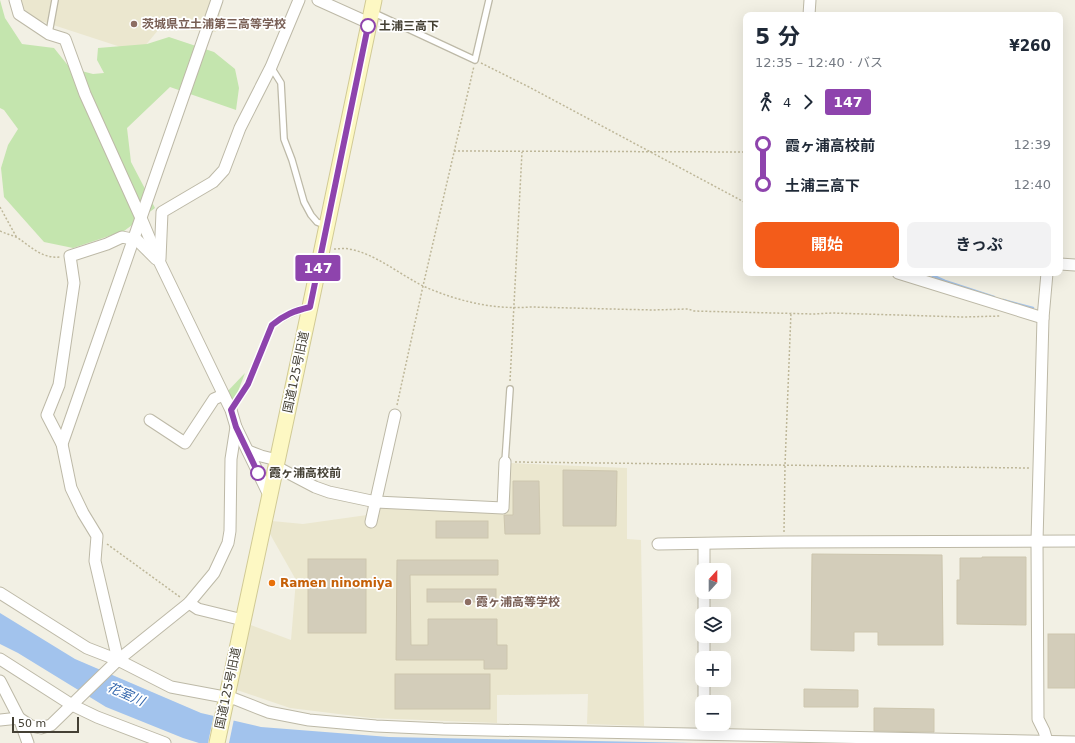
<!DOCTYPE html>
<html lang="ja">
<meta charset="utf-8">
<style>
:root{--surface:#fff;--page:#f2f2f3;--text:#1f2937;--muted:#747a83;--accent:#f35c1a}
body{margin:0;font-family:"DejaVu Sans","Noto Sans JP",sans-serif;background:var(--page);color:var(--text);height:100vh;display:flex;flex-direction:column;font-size:15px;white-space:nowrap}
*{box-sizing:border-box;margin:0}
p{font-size:13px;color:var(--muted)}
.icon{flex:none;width:22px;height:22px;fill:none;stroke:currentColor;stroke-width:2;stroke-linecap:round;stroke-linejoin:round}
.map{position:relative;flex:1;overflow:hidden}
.sheet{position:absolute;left:743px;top:12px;width:320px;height:264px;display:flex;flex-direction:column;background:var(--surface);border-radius:8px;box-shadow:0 4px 16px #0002}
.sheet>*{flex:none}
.badge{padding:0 8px;border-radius:3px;font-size:14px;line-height:26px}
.needle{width:26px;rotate:21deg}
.controls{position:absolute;left:695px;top:563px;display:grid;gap:8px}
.controls a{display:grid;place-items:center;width:36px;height:36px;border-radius:8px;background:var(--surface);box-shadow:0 4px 16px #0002;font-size:20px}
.scale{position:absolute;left:12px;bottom:10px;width:67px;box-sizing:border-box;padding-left:4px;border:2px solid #444034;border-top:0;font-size:11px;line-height:14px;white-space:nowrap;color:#444034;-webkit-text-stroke:3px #fff;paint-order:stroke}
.map>.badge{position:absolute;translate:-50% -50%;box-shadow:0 0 0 2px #fff}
.legs{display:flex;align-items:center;gap:6px;height:44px;padding:0 12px;font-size:13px}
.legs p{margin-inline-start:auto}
.head{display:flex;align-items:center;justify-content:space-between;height:68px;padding:0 12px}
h1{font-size:22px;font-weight:700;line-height:30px}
.action{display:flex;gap:8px;margin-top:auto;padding:8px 12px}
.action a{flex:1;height:46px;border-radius:8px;background:var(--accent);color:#fff;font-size:16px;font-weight:700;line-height:46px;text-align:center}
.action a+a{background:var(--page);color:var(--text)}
ul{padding:0 12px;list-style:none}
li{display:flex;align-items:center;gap:14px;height:40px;font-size:15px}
li i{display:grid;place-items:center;width:6px;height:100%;margin:0 5px;background:currentColor}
li i::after{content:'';width:10px;height:10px;margin:-5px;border:3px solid;border-radius:50%;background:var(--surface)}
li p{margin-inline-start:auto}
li:first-child i{background:linear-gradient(#0000 50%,currentColor 0)}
li:last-child i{background:linear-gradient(currentColor 50%,#0000 0)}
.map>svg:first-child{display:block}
.education{fill:#ebe7cf}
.green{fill:#c4e5ae}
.water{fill:#a2c3ed}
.pier{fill:#f2f0e4}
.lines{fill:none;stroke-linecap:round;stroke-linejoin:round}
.stream{stroke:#a2c3ed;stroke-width:2.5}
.building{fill:#d3cdba;stroke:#cdc6ae}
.lane-casing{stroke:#bdb9a7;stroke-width:8}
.street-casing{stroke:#bdb9a7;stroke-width:13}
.secondary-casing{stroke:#d1ca95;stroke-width:17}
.path{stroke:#beb799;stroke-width:1.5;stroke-dasharray:2 2;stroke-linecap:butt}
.lane{stroke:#fff;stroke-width:5.5}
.street{stroke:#fff;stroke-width:11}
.secondary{stroke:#fdf8c3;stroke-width:15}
.line-1-casing{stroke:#fff;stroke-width:9}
.line-1{stroke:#8e44ad;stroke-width:6}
.education-dot{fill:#8d6e63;stroke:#fff;stroke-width:1.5}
.stop-1-dot{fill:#fff;stroke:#8e44ad;stroke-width:2}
.food-dot{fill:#e8710a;stroke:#fff;stroke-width:1.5}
.labels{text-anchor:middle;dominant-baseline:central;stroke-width:3.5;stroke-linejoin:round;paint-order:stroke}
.education-label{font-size:12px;font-weight:bold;fill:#785e54;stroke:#fff;text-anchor:start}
.stop-label{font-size:12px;font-weight:bold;fill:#444034;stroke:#fff;text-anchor:start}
.street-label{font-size:12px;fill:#444034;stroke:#fff}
.food-label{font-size:12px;font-weight:bold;fill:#c56008;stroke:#fff;text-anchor:start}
.water-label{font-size:13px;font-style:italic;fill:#3165ac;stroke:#fff}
</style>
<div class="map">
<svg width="1075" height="743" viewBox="0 0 1075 743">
<rect width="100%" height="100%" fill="#f2f0e4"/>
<g class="education">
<path d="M19,0H223L216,32L159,29L139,53L38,20L21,7Z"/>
<path d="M509,463L627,468V539L641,540L644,726L587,724L588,694L497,695V723L371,718L290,708L237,690L248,624L291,640L296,580L270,534L272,521L303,524L367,515L379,503L503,506Z"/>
</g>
<g class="green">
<path d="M0,0L5,18L22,44L54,48L70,68L93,74L104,73L97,60L98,48L147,44L169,37L214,52L235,69L239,88L236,110L170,87L127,128L131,162L155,208L124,231L73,248L44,242L4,197L1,168L8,145L18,129L4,110L0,108Z"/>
<path d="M245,373L231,410L225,394Z"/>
</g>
<path class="water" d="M0,613L75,659L201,713L261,727L389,737L694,743H199L183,738L106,707L18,653L0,644Z"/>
<path class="pier" d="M214,714L234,719L229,743H208Z"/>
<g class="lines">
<g class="stream">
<path d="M927,273L945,281L994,297"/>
<path d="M1003,300L1033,308"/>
</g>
</g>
<g class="building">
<path d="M563,470L617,471L616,526H563Z"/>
<path d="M513,481H539L540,534H505L504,515H513Z"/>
<rect x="436" y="521" width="52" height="17"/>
<path d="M812,554L942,555L943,645H878V632H854V651L811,650Z"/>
<path d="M982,557H1026V625L957,624V580H960V558H982Z"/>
<rect x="308" y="559" width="58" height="74"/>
<path d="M397,560H498V575H410L411,645H428V619H497V645H507V669H484V660H396Z"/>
<rect x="427" y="589" width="69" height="13"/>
<rect x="1048" y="634" width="27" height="54"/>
<rect x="395" y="674" width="95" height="35"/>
<path d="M804,689L858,690V707H804Z"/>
<path d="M874,708L934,709V732L874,731Z"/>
</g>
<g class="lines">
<g class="lane-casing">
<g id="lane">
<path d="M372,12L475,60L489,0"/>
<path d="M49,33L55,0"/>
<path d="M271,67L281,83L284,139L292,160L304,202L311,215L317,222L327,226"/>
<path d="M231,410L248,384L272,325C283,316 294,311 308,308"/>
<path d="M505,462L510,389"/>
</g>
</g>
<g class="street-casing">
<g id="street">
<path d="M15,0L19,14L49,34L65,39L85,94L141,218L160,263L231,410L236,427L269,495"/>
<path d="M318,0L369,23"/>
<path d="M809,15L810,0"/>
<path d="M160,259L162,212L213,182L224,170L240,128L271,67L299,0"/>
<path d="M1060,264L1075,265"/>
<path d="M898,273L1043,318"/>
<path d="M150,420L185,443L214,399L223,395"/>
<path d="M62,444L217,0"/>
<path d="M248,451L261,456L277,460"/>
<path d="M275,466L315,487L329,492L376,502L503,508L505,462"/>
<path d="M371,522L395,415"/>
<path d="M658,544L784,542L1075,541"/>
<path d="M704,570V544"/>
<path d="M0,593L87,648L118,660L171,687L235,699L268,712L309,720L376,726L443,729L1075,742"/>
<path d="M189,603L198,609L243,620"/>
<path d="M704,614V592"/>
<path d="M704,658V636"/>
<path d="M0,659L72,705L97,717L165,743"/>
<path d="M118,660L95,561L97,536L83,513L71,488L62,444L47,415L59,385L74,283L70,256L107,244L122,237L137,240L156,259"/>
<path d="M0,681L19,718L28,743"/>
<path d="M704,702V680"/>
<path d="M0,720L19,718L31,726L41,728L51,725L118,660L189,603L214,573L228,543L230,531L231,459L236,427"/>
<path d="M1047,741L1044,731L1038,719L1037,541L1043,318L1047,273"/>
</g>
</g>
<g class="secondary-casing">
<path id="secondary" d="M217,743L310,307L374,0"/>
</g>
<g class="path">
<path d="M481,63L529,87L746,203"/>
<path d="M454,151L746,152"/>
<path d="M0,207L17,238"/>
<path d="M0,231C6,234 12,235 18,238C31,247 43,259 60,257"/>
<path d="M334,249C339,249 344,248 349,249C376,254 399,274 423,286C457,301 493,310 531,307L653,310L688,309L694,311L813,314L832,313L963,317L1001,316"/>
<path d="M510,381L522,152"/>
<path d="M397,405L423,286L474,66"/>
<path d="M515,462L1029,468"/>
<path d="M784,532L785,465L791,312"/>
<path d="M107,544L180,597"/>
</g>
<use href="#lane" class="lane"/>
<use href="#street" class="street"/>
<use href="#secondary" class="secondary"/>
</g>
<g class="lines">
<g class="line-1-casing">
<path id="line-1" d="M258,473L236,427L231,410L248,384L272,325C284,315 294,311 310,307L368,26"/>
</g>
<use href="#line-1" class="line-1"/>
</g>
<g class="education-dot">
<circle cx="134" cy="24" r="4"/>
<circle cx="468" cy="602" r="4"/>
</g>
<g class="stop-1-dot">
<circle cx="368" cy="26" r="7"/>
<circle cx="258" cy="473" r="7"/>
</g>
<circle class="food-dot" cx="272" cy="583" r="4"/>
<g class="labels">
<g class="education-label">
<text x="142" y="24">茨城県立土浦第三高等学校</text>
<text x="476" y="602">霞ヶ浦高等学校</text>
</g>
<g class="stop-label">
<text x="379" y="26">土浦三高下</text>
<text x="269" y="473">霞ヶ浦高校前</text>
</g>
<g class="street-label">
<text transform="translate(296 372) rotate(-78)">国道125号旧道</text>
<text transform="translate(228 688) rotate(-78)">国道125号旧道</text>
</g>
<g class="food-label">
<text x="280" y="583">Ramen ninomiya</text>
</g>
<g class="water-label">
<text transform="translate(126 694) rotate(24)">花室川</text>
</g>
</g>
</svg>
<div class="controls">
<a><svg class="needle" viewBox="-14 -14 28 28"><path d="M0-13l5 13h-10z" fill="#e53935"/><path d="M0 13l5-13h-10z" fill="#747a83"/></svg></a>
<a><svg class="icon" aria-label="layers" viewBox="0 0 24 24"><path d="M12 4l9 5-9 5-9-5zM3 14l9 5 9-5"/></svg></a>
<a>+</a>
<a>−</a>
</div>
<div class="scale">50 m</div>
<b class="badge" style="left:318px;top:268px;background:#8e44ad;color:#fff">147</b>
<section class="sheet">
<div class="head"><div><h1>5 分</h1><p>12:35 – 12:40 · バス</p></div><b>¥260</b></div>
<div class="legs"><svg class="icon" aria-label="walk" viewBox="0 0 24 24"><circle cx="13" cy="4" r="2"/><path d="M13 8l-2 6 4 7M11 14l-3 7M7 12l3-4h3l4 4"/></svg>4<svg class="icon" aria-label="forward" viewBox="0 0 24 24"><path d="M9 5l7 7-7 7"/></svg><b class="badge" style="background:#8e44ad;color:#fff">147</b></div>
<ul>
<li><i style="color:#8e44ad"></i><b>霞ヶ浦高校前</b><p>12:39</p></li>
<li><i style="color:#8e44ad"></i><b>土浦三高下</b><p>12:40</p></li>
</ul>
<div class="action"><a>開始</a><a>きっぷ</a></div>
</section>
</div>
